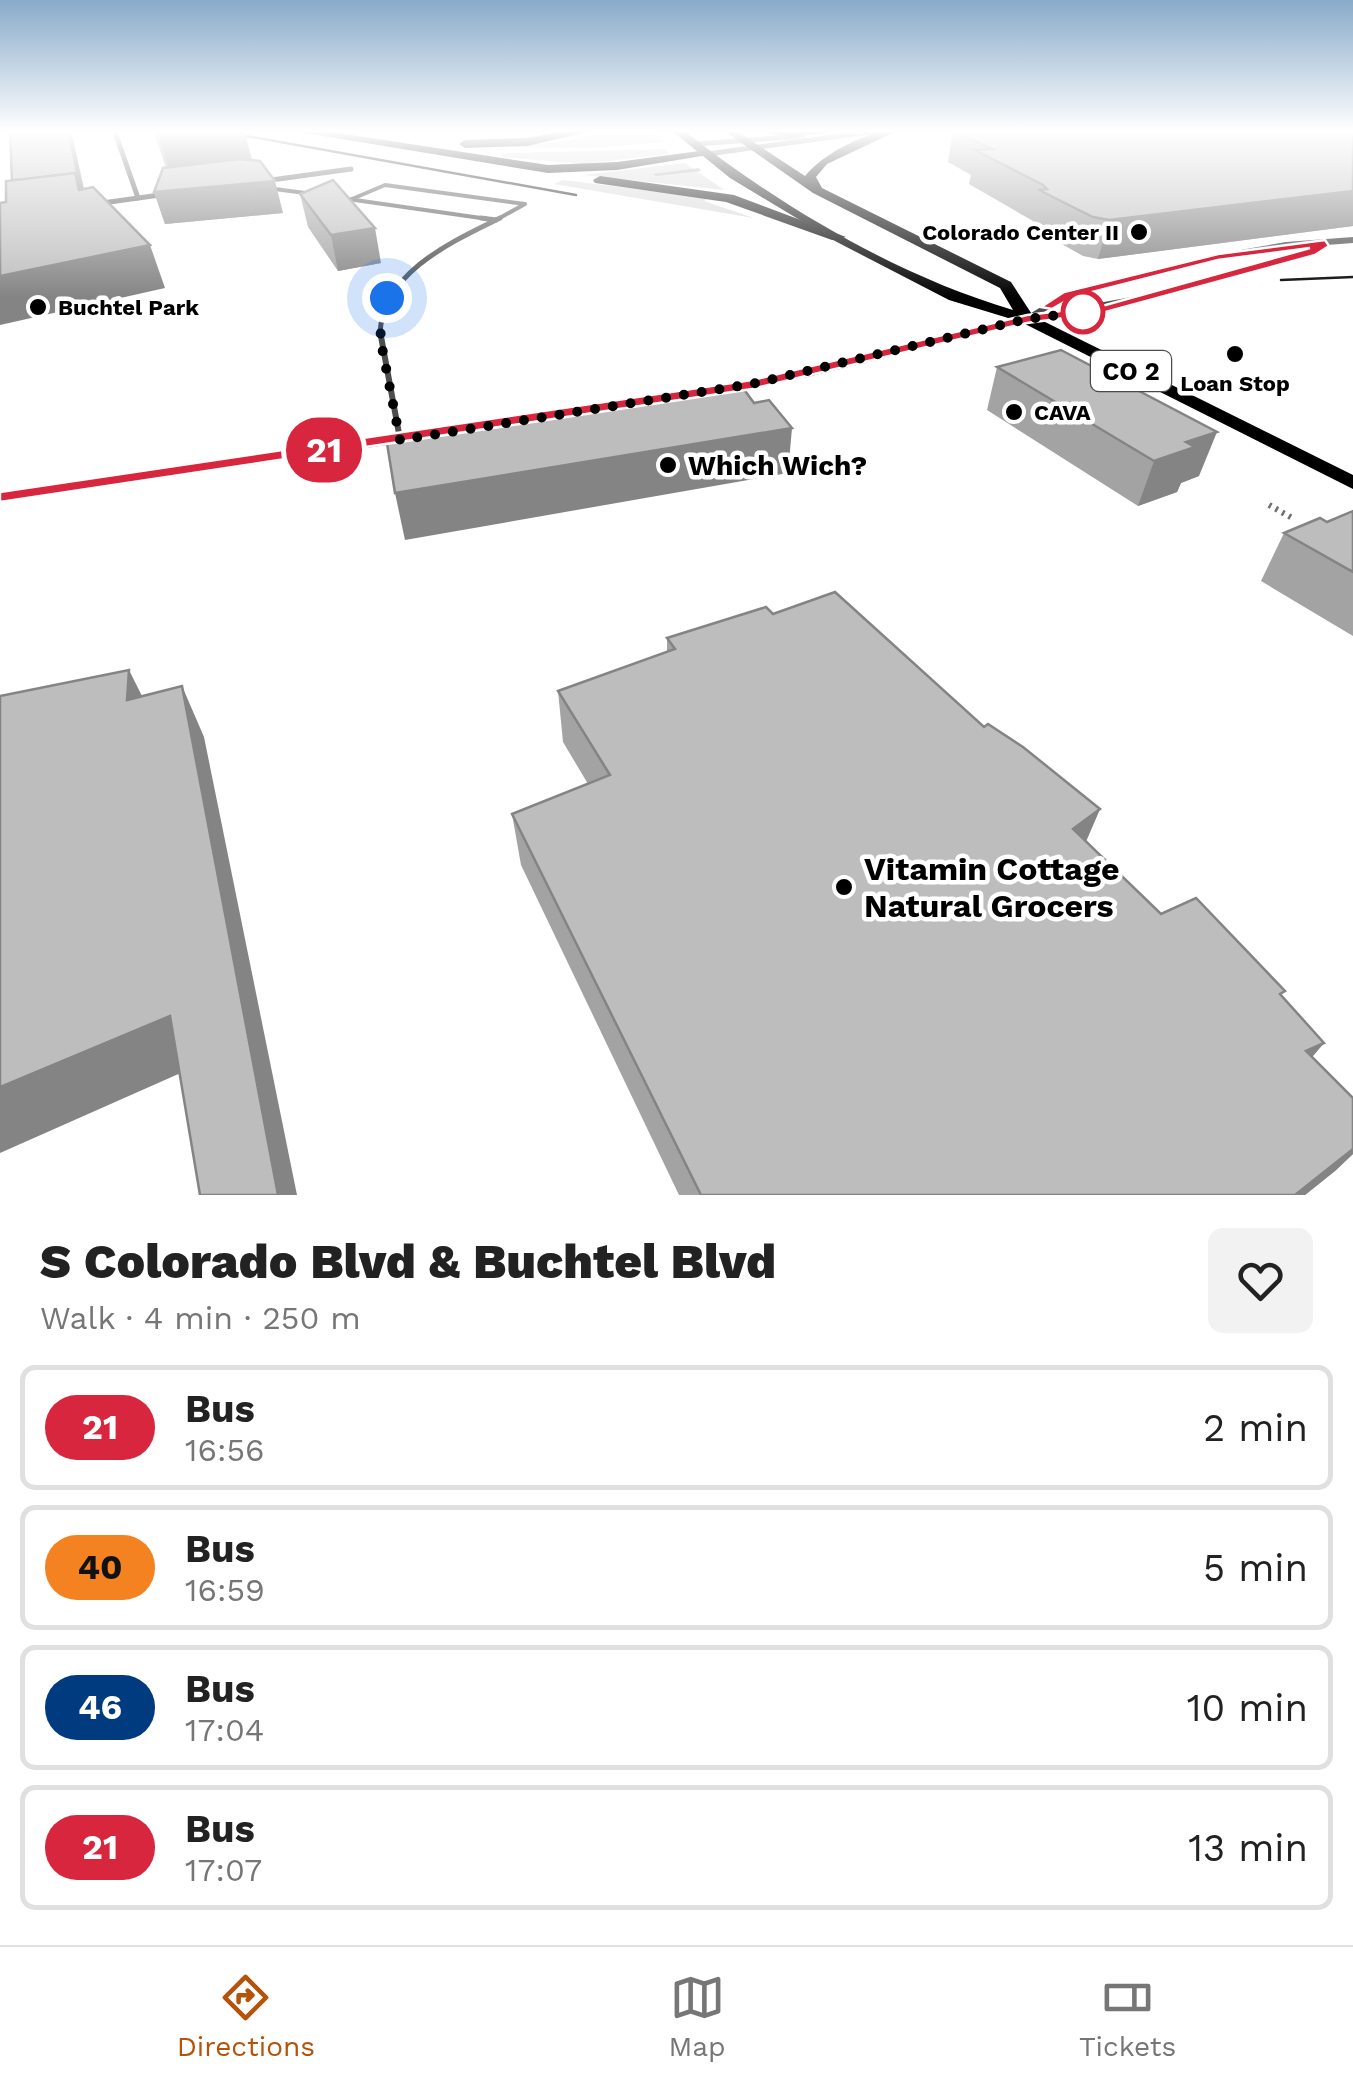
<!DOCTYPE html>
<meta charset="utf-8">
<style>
:root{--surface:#fff;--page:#f2f2f2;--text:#222;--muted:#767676;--line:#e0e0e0;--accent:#b45309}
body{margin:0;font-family:"Work Sans",sans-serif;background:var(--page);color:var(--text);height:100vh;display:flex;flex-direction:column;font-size:38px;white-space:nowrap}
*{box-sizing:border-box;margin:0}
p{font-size:32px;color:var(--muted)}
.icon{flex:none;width:55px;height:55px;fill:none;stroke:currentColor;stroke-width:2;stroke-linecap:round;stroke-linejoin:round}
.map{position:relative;height:1195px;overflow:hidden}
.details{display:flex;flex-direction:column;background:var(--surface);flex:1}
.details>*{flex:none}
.badge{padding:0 20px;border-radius:32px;font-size:35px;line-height:65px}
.you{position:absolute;width:50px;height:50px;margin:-25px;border:8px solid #fff;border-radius:50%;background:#1a73e8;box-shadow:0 0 0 15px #1a73e833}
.map>.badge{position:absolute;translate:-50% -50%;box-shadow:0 0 0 5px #fff}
.round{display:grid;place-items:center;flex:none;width:105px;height:105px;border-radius:15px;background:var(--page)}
.headline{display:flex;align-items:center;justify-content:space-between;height:170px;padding:0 40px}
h1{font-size:48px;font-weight:800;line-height:75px}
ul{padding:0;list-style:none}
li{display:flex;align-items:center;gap:30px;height:125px;margin:0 20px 15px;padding:0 20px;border:5px solid var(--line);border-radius:15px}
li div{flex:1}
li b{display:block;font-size:38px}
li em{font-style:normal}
li .badge{min-width:110px;font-weight:700;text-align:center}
.tab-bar{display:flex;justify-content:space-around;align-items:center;height:140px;border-top:2px solid var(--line);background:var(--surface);font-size:28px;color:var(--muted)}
.tab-bar a{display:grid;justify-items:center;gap:5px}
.tab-bar .current{color:var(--accent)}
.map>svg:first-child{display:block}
.green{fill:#d4d4d4}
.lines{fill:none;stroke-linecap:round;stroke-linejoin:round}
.stream{fill:#9b9b9b;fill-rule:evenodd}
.path{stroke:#6f6f6f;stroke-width:6;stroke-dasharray:2.5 5;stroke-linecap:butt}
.lane-far2{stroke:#4d4d4d;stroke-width:4}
.lane-far1{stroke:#4d4d4d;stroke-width:5}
.lane{stroke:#4d4d4d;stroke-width:6}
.street-far1{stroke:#4d4d4d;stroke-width:5}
.street{stroke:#4d4d4d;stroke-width:6}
.secondary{fill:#1a1a1a;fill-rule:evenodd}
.primary{fill:#000;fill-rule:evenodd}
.highway{fill:#000;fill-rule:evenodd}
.tram{stroke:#000;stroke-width:2.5}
.wall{fill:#a3a3a3}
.shaded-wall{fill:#848484}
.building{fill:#bdbdbd;stroke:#848484;stroke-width:2.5}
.line{fill:#d7263d;stroke:#fff;stroke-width:2.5}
.walk{stroke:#000;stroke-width:10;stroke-dasharray:0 18}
.poi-dot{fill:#000;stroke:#fff;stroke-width:4}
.stop-dot{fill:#fff;stroke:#d7263d;stroke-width:5}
.labels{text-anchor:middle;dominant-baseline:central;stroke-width:9;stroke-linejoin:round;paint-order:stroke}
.far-poi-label{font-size:22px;font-weight:bold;fill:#000;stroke:#fff;text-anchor:start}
.shield{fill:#fff;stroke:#4c4c4c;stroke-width:2.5}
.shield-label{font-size:25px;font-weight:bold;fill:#000}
.poi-label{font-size:28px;font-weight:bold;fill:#000;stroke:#fff;text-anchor:start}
.near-poi-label{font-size:32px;font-weight:bold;fill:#000;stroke:#fff;text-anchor:start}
</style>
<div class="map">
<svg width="1353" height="1195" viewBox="0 0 1353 1195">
<rect width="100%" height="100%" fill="#fff"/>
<g class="green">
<path d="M605,130H650L665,142L592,148L502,147L567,141Z"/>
<path d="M665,149L669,154L582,164L501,157L508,153Z"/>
<path d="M685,163L724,190L583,175Z"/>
<path d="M563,180L708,198L704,201L754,218L554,184Z"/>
</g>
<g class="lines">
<path class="stream" d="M699,168L701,171L656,176L653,174Z"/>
<path class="path" d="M1269,505L1294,519"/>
<g class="lane-far2">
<path d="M267,188L313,194"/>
<path d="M341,198L495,220"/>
<path d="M352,199L385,185L525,204L496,220"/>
</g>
<g class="lane-far1">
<path d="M496,220L500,218"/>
<path d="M380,334C382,274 449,243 496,220L481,218"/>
</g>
<path class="lane" d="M380,331L400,439"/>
<g class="street-far1">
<path d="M115,132L138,198"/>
<path d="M695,144L803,136"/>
<path d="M707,154L885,130"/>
<path d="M264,181L351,169"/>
<path d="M95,204L167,194"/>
</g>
<g class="street">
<path d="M1033,318L1132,300L1266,266L1325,243"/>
<path d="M1027,319L1068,294L1218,257L1286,245L1353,240"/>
</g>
<g class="secondary">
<path d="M1027,315L1032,316V322L807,377L714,395L707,391L714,387L807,369Z"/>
<path d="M414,432L420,434V440L0,502V492Z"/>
</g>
<g class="primary">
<path d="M671,130H683C780,206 895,275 1013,310L1000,288L813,193L723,130H735L805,176C824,153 868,130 899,130L827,164L816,177L822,188L1011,282L1033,316L1353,475V489L1021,322L949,300L833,240L730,178Z"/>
<path d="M745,130H846L793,137Z"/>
</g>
<g class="highway">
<path d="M287,130H319L548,165L617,162L707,150L714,154L617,170L548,173Z"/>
<path d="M570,130H597L527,146L465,148L459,144L465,140L527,138Z"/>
<path d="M600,176L734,195L846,237L832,240L726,202L595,183L593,180Z"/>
</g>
<g class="tram">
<path d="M213,130L576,195"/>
<path d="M1281,280L1353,277"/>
</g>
</g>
<g class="wall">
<path d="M153,130H244L252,160L283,213L165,224L154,192L166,168Z"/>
<path d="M953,130H1353V226L1098,259L1083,256L1035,229L1032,226L1033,221L969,184L971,175L948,162Z"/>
<path d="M300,194L381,263L338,271L308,227Z"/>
<path d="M997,367L1199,476L1181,483L1177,492L1138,506L987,410Z"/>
<path d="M1353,511V636L1261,581L1284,533L1327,522Z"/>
<path d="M773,614L984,727L1100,809L1086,841L1161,914L1281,996L1324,1043L1312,1057L1353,1098V1154L1335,1171L1305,1195H679L521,865L512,814L588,784L563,742L558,691L667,652V638Z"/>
</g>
<g class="shaded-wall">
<path d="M68,130H71L86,198L22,207Z"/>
<path d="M188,130H244L256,175L174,186L158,134Z"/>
<path d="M275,181L283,213L165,224L154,192Z"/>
<path d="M1353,191V226L1098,259L1109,220Z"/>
<path d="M375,228L381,263L338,271L331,235Z"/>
<path d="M150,245L165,288L0,325V276Z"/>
<path d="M792,428L788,473L405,540L395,493Z"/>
<path d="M1217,432L1199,476L1181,483L1177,492L1138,506L1154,461L1186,442Z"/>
<path d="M129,670L154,720L127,700Z"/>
<path d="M182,686L204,737L297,1195H278Z"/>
<path d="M1100,809L1078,860L1073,829Z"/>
<path d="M170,1016L201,1064L0,1153V1087Z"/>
<path d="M1324,1043L1284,1090L1306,1051Z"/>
<path d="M1353,1149V1154L1335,1171L1305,1195H1295Z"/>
</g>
<g class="building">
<path d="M10,130H68L78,176H76L75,173L12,181Z"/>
<path d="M156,130H188L158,134Z"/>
<path d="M953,130H1353V191L1109,220L1093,217L1043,192L1040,190L1047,189L1043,185L975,150L992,149Z"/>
<path d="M240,159L260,161L275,181L154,192L163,168Z"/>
<path d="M75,173L79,190L93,187L150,245L0,276V203L6,202V181Z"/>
<path d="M333,180L375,228L331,235L300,194Z"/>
<path d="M1061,350L1217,432L1186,442L1195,447L1154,461L997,367Z"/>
<path d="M740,384L754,403L769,400L792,428L395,493L386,437Z"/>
<path d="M1353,511V572L1284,533L1320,518L1327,522Z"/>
<path d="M835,592L984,727L988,724L1023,747L1100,809L1073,829L1161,914L1196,898L1285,991L1280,994L1324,1043L1306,1051L1353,1098V1149L1295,1195H701L512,814L610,775L558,691L675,649L667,638L766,607L773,614Z"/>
<path d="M129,670L127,700L182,686L278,1195H200L170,1016L0,1087V696Z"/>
</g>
<linearGradient id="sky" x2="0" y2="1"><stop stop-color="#89aac9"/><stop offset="0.44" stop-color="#fff"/><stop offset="1" stop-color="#fff" stop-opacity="0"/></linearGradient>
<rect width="1353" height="298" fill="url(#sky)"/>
<path class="line" d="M1325,240L1329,246L1315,255L1102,313L1027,323L752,389L0,502V492L752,380L1027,315L1102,306L1310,248L1218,260L1073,297L1052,309L1041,307L1064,292L1218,254Z"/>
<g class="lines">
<path class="walk" d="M387,298L380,337L400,440L752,384L1027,319L1083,312"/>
</g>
<g class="poi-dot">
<circle cx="1139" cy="232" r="10"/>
<circle cx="38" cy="307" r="10"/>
<circle cx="1235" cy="354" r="10"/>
<circle cx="1014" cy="412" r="10"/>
<circle cx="668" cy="465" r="10"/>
<circle cx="844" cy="887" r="10"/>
</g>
<circle class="stop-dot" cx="1083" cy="312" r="20"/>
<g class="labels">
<g class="far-poi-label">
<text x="1119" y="232" text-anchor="end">Colorado Center II</text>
<text x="58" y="307">Buchtel Park</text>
<text x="1235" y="383" text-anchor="middle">Loan Stop</text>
<text x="1034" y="412">CAVA</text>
</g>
<rect class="shield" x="1091" y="351" width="80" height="40" rx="8"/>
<g class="shield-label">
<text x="1131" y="371">CO 2</text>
</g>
<g class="poi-label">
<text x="688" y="465">Which Wich?</text>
</g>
<g class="near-poi-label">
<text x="864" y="869">Vitamin Cottage<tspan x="864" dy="37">Natural Grocers</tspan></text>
</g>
</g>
</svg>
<div class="you" style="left:387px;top:298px"></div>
<b class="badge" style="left:324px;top:450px;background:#d7263d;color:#fff">21</b>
</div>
<section class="details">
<div class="headline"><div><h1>S Colorado Blvd &amp; Buchtel Blvd</h1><p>Walk · 4 min · 250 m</p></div><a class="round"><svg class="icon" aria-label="heart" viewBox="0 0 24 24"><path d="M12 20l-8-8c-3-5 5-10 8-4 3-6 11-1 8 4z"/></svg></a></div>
<ul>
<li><span class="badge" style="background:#d7263d;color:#fff">21</span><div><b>Bus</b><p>16:56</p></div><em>2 min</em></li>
<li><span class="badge" style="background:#f58220;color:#111">40</span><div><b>Bus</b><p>16:59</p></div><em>5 min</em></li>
<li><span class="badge" style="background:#003b80;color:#fff">46</span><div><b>Bus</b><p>17:04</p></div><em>10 min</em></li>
<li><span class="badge" style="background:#d7263d;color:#fff">21</span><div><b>Bus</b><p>17:07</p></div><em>13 min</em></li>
</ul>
</section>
<nav class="tab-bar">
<a class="current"><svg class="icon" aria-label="directions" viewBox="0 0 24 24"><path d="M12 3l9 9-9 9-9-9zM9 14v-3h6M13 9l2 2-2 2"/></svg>Directions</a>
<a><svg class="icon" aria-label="map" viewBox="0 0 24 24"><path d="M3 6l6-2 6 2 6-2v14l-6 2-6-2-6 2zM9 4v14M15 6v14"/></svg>Map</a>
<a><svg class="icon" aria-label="tickets" viewBox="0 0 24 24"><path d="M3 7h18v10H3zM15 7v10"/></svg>Tickets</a>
</nav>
